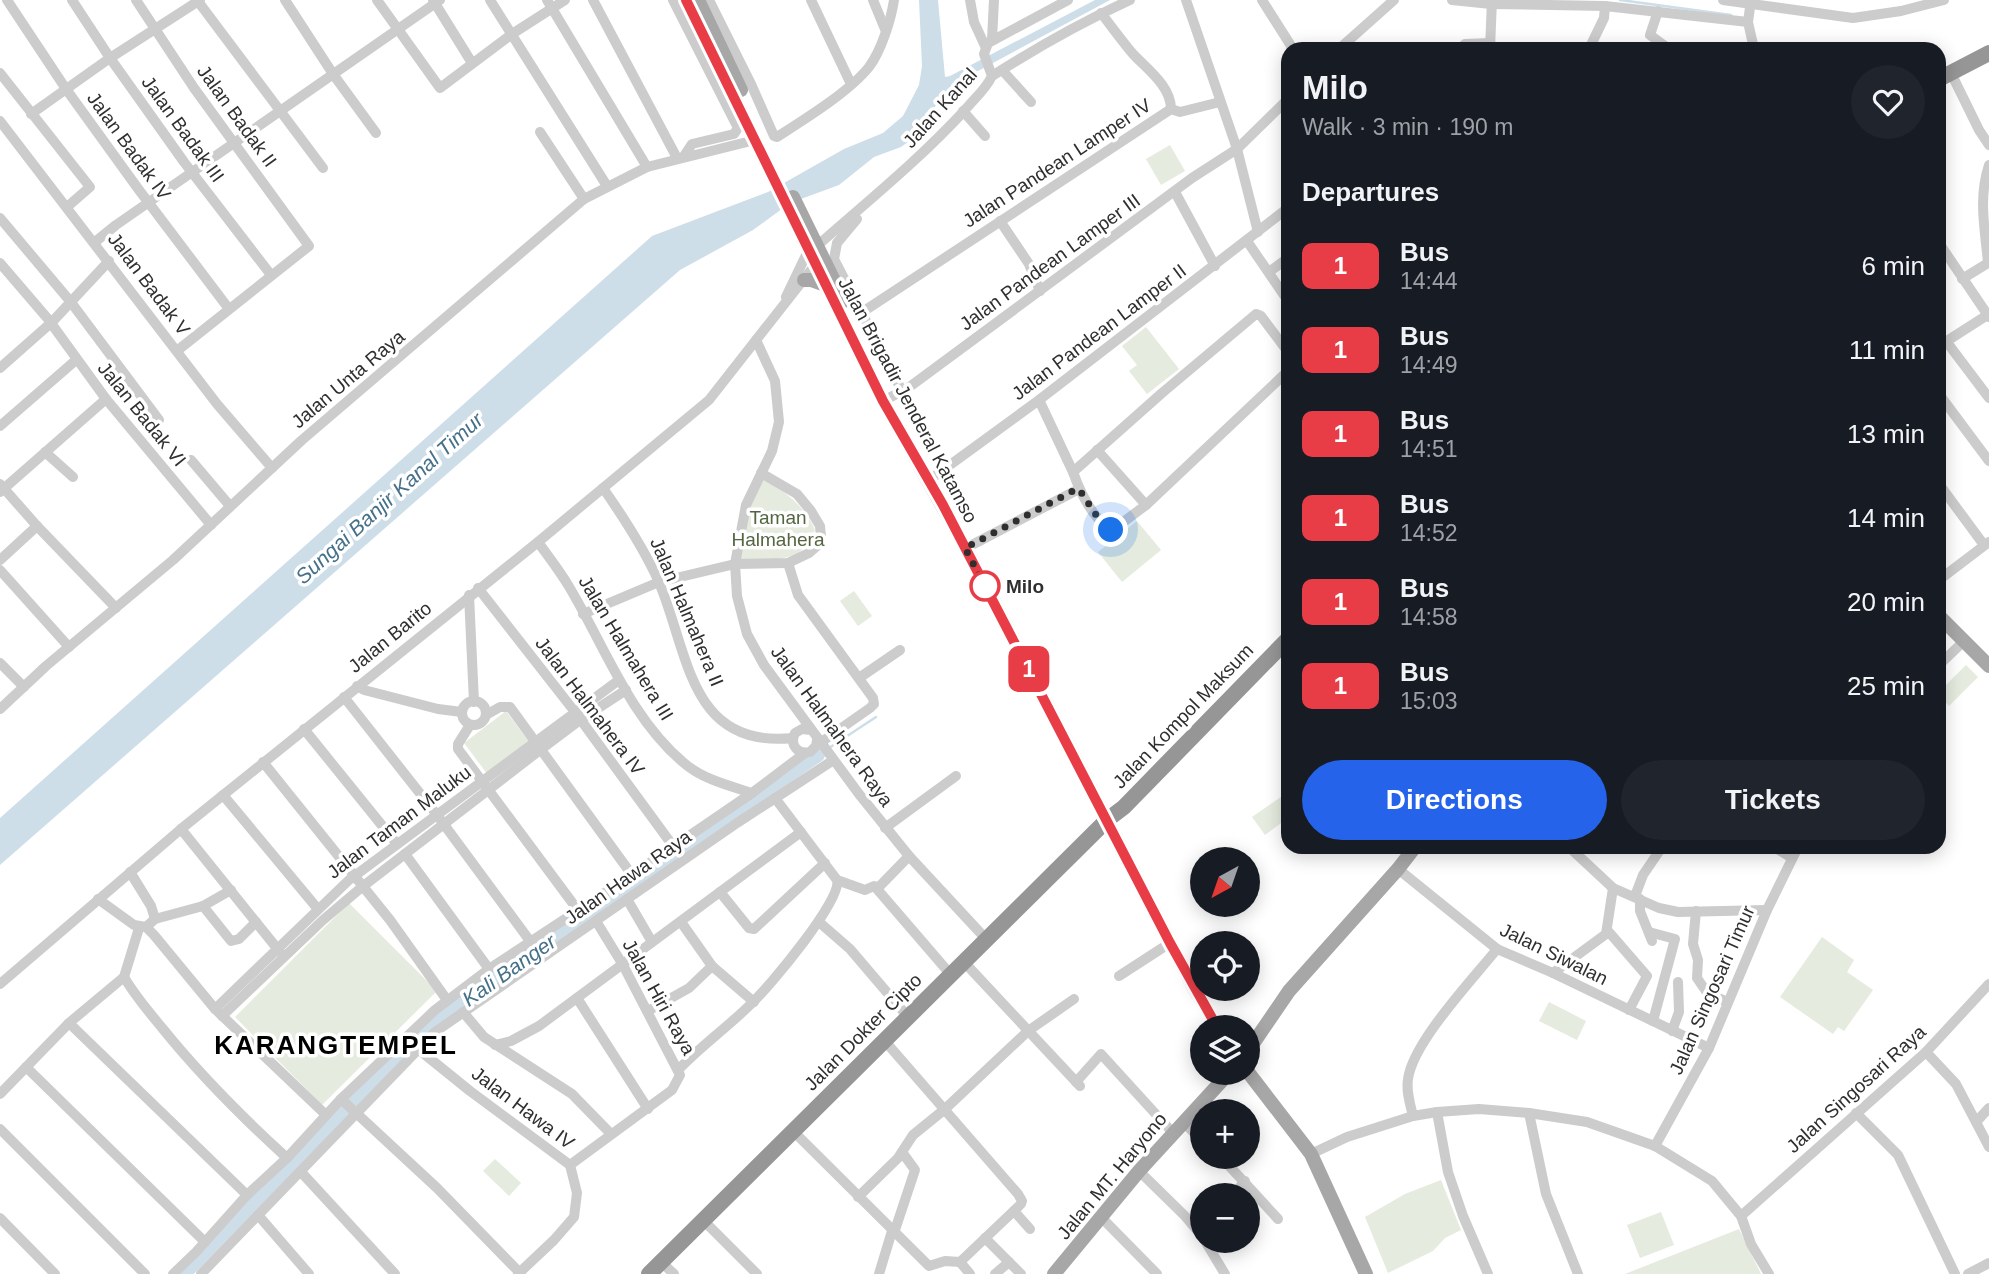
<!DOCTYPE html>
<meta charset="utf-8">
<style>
:root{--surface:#171b24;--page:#20242c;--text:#f1f3f6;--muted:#9ea1a6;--accent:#2563eb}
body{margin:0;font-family:Helvetica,sans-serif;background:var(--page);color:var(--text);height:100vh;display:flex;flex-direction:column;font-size:26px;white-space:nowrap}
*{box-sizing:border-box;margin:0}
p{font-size:23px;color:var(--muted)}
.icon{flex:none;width:38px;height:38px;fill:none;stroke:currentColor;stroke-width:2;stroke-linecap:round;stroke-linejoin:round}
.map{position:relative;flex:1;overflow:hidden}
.sheet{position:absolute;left:1281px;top:42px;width:665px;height:812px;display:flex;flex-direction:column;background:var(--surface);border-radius:21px;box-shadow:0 4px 18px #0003}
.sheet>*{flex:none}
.badge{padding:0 14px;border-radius:10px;font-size:24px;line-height:46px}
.needle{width:46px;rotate:220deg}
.fabs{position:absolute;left:1190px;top:847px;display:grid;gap:14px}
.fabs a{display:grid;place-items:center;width:70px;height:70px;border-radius:50%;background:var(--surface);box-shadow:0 4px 18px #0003;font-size:35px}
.you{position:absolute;width:35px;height:35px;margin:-18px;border:5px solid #fff;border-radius:50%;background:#1a73e8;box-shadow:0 0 0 10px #1a73e833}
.map>.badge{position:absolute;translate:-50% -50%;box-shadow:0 0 0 4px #fff}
h2{padding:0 21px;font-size:26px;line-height:63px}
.round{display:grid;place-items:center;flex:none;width:74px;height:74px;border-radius:37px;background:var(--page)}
.summary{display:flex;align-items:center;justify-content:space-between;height:119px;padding:0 21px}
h1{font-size:33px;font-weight:700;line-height:52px}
.cta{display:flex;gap:14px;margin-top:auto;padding:14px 21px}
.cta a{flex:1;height:80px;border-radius:42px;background:var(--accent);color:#fff;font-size:28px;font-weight:700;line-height:80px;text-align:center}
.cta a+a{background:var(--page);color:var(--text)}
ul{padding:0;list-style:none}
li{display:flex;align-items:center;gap:21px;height:84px;padding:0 21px}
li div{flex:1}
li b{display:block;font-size:26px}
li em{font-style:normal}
li .badge{min-width:77px;font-weight:700;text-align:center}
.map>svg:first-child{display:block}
.green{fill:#e5ebde}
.water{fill:#cddee8}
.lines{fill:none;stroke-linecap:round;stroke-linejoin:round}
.stream{stroke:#cddee8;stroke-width:2.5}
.river{stroke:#cddee8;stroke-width:14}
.minor{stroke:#ccc;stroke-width:10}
.major{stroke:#a7a7a7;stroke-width:14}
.highway{stroke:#969696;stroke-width:16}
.line-casing{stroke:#fff;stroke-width:16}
.line{stroke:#e83d46;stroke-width:10}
.walk{stroke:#2f2f2f;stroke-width:7;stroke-dasharray:0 12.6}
.stop-dot{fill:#fff;stroke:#e83d46;stroke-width:3.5}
.labels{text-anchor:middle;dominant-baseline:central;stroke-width:7;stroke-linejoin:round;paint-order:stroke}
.street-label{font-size:19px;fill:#2f2f2f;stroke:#fff}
.park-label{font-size:19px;fill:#536641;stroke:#fff}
.stop-label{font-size:19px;font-weight:bold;fill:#2f2f2f;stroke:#fff;text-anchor:start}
.water-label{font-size:21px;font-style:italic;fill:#457089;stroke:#fff}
.district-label{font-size:26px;font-weight:bold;letter-spacing:2px;fill:#000;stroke:#fff}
</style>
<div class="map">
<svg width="1989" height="1274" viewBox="0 0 1989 1274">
<rect width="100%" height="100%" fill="#fff"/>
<g class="green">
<path d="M1170,145L1185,171L1161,185L1146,159Z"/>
<path d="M1146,327L1179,369L1147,394L1129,371L1137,365L1122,346Z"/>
<path d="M763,479C787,493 804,505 815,530C804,565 771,559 740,560L750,505Z"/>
<path d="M1137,521L1161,550L1122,582L1098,552Z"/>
<path d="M854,591L872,616L858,626L840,601Z"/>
<path d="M1966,665L1978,677L1949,706L1939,696V692Z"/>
<path d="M506,711L530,743L488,775L464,743Z"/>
<path d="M1285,794L1288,798V818L1265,835L1252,817Z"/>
<path d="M349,903L437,991L322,1105L235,1017Z"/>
<path d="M1822,937L1854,960L1847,972L1873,990L1844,1031L1838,1027L1833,1034L1780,997Z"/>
<path d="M1549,1002L1586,1021L1577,1040L1539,1021Z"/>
<path d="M495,1159L521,1183L509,1196L483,1171Z"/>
<path d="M1441,1180L1461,1230L1445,1238L1433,1251L1388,1273L1365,1217L1405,1194Z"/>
<path d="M1661,1212L1674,1245L1640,1258L1627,1225Z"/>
<path d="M1739,1229L1761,1274H1625Z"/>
</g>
<path class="water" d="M919,0H938L945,77L950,76L1095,0H1110L952,85L936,105L923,131L901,147L874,157L839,185L790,203L753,230L680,270L0,865V818L652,236L768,192L844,149L883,133L903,116L919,85L922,66Z"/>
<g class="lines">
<g class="stream">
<path d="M1620,0L1731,15"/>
<path d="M829,748L876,717"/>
</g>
<path class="river" d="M184,1274L428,1025L818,755"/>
<g class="minor">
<path d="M7,0L66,89L139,190L229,309"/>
<path d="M72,0L110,58L184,162L271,275"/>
<path d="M136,0L194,88L309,246L178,350"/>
<path d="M197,0L323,168"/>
<path d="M285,0L333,74L376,133"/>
<path d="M377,0L440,88L512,34L565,0"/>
<path d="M433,0L472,63"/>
<path d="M490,0L607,186"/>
<path d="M547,0L647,167"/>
<path d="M593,0L677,158"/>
<path d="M673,0L738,128L734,134L692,144L684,156"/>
<path d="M709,0L751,84L774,136L777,137C805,119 849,92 869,67C881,51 891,20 894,0"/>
<path d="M811,0L851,84"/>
<path d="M873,0L885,29"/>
<path d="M970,0L974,22L985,46"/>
<path d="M1186,0L1237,149L1258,232"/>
<path d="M1262,0L1293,49"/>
<path d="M1452,0L1491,4L1605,6L1748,22"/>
<path d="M1723,0L1853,18L1901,11L1944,0"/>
<path d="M1751,0L1748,22L1754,49"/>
<path d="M1658,11L1650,35L1669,49"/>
<path d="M1101,13C1112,27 1122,41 1133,54C1147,69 1171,86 1171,109"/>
<path d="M992,40L994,0"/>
<path d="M1339,49L1394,0"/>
<path d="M1459,49L1465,44L1490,43"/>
<path d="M1490,49L1492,0"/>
<path d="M1589,49L1604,18L1605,6"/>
<path d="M1002,70L1031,102"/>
<path d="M0,73L90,187L67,207"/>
<path d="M1951,73L1979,130L1989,145"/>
<path d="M992,76C1036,48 1082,22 1130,0"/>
<path d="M1171,109L1180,112L1220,102"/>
<path d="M963,111L985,136"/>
<path d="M31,114L110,58L200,0"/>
<path d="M0,121L217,404L272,468"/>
<path d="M540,132L584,199"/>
<path d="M1175,192L1215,266"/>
<path d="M0,218L70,301L159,420"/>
<path d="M857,219L837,243L834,259L902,391"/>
<path d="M1000,221L1029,264L1040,291"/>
<path d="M1247,241L1288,301"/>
<path d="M95,242L116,225L440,0"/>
<path d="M1939,243L1989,317"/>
<path d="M817,246C868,201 919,160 965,110C974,99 986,89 992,76L984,54L988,43L1068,0"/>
<path d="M0,263L48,319L106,399L211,525"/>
<path d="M1269,272L1288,258"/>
<path d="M1962,279L1988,263C1985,229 1978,198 1989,165"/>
<path d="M786,297L808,251"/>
<path d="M861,313L1171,109"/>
<path d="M756,340L775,381L779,422L772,451L746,505L735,564L737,596L747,634L764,665L859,794L909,856L986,939"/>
<path d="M1946,341L1989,398"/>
<path d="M1939,346L1989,314"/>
<path d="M1288,352L1261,316L1256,314L1162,393L1073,472C1080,492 1092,516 1109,529H1114L1146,505L1288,371"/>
<path d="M0,368L52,322L109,261"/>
<path d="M1939,394L1989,461"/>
<path d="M1039,400L1073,472"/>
<path d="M883,401L908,388L1192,178L1237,149L1288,99"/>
<path d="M0,426L76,360"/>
<path d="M1097,450L1146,505"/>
<path d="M45,452L73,477"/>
<path d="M191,460L230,506"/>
<path d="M928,481L1039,400L1288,208"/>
<path d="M0,484L37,526L116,608"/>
<path d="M1939,484L1984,545"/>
<path d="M603,488C624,518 643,547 658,580C689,651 688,749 793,738"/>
<path d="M0,492L106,399"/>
<path d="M538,542C548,556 559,570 568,585C604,644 629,717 684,763C702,779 730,786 752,793"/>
<path d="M966,548L1079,489"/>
<path d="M0,560L37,526"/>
<path d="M788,563L798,595L873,698L874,704L870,708L820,743"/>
<path d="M0,570L69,647"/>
<path d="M1939,580L1989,542"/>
<path d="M478,588L575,712L673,846"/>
<path d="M469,595L474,702"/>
<path d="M583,614L659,582L735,564L788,563L809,553L818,545L821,537L820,526L811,511L797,494L761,473"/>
<path d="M0,663L24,687"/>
<path d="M1939,665L1963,642"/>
<path d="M859,678L900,650"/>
<path d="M357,686L364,690L438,709L462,712"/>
<path d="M344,697L437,815L530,941"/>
<circle cx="474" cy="713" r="12"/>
<path d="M0,709L46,666L173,560L302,440L584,199L647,167L755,140"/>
<path d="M486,715L500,707H510L632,875"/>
<path d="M470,725L458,744V749L577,909"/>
<path d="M304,729L397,844"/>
<path d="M811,730L802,729L795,733C789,745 798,755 810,752L816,746L817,740"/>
<path d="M263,762L390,920L447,1000"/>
<path d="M223,795L317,908"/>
<path d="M885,828L956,776"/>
<path d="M181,829L280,952"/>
<path d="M1569,847L1613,888L1659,908L1678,912L1767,910"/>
<path d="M1774,847L1792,858"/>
<path d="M405,854L489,969"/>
<path d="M909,856L877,889L951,975"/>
<path d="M1398,869L1497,949L1553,973L1709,1048"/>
<path d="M130,872L151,906L155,919"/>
<path d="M837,880L865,890L874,886L877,888"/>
<path d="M720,892L749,928L754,929L825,863"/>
<path d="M1635,896L1643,875L1662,847"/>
<path d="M98,899L134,925L146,927L154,935L215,1009L326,1115"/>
<path d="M627,899L652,942"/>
<path d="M1640,899V911L1652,941"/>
<path d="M203,906L231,941L239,939L256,922"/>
<path d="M1696,911L1693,944L1698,960L1697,978L1708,994L1728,1002"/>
<path d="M681,922L712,966L754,1002"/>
<path d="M819,922L850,949L908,1017"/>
<path d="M146,927L155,919L203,906L231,890"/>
<path d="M1608,931L1647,976L1629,1010"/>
<path d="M1649,932L1675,939L1653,1021"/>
<path d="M964,962L1080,1086"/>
<path d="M1553,973L1606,934L1613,888"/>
<path d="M1119,976L1170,943"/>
<path d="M124,977C135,996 149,1012 163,1029C201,1076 242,1117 287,1158"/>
<path d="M0,984L181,829L538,542L709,400L815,265"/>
<path d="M577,998L648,1109"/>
<path d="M215,1009L349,880L619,680"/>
<path d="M648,1011L689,988L712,966"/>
<path d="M463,1012L484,1037L572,1094L611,1134"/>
<path d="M222,1016L323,920L362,887L540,750L580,720L626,690"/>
<path d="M69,1023L247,1195"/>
<path d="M1672,1031L1679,1012L1678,982"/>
<path d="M495,1045L511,1041L539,1026L801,832"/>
<path d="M418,1049L470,1091L570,1165L577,1193L574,1217L554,1240L518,1274"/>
<path d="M1926,1052L1956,1084L1989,1147"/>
<path d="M26,1067L205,1242"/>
<path d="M679,1069C702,1045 729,1026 752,1003C769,987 843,899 837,880L775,798"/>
<path d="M1076,1082L1101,1054L1173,1133"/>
<path d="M0,1094L69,1023L124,977L139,928"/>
<path d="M341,1099L437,1188L521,1274"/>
<path d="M1437,1112L1448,1172L1463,1216L1488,1274"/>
<path d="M1529,1113L1546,1194L1578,1274"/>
<path d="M1856,1113L1898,1155L1955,1274"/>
<path d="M1413,1116C1410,1104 1406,1091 1408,1079C1413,1042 1473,979 1497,949"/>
<path d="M1977,1121L1989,1108"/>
<path d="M1183,1122L1202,1140"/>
<path d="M0,1129L145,1274"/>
<path d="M793,1131L929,1266L945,1261L960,1262L1021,1204L1022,1201L1018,1194L884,1040"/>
<path d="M1655,1146L1709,1048L1767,910L1798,847"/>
<path d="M1311,1154L1347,1137L1413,1116L1437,1112L1479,1109L1529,1113L1587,1122L1655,1146L1712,1181L1741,1216L1751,1244L1769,1274"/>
<path d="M1221,1157L1278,1219"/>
<path d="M570,1165L672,1090L680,1075L623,965L596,921"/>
<path d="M1139,1171L1185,1216L1202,1236"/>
<path d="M301,1172L395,1274"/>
<path d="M1233,1195L1245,1181"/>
<path d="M858,1197L898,1158L913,1135L945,1109L1028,1031L1074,999"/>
<path d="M1014,1211L1030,1229"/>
<path d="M258,1215L309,1274"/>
<path d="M1100,1216L1157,1274"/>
<path d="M1741,1216L1926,1052L1989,984"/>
<path d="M0,1218L55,1274"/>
<path d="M703,1220L757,1274"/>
<path d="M894,1233L915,1170L902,1152"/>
<path d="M985,1238L1021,1274"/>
<path d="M1205,1241L1225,1274"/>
<path d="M661,1262L674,1274"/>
<path d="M960,1262L970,1274"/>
<path d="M173,1274L196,1252L247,1195L287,1158L341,1099L435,1010L489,969L632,875L752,793L805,753"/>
<path d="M201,1274L435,1032L737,823L832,761"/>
<path d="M879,1274L892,1231"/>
<path d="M995,1274L1009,1262"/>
<path d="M1968,1274L1989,1263"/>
</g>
<g class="major">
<path d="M686,0L883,401L966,548L1193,986L1217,1027"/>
<path d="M698,0L741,90"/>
<path d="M793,197L844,301"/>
<path d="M804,280H811L825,285"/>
<path d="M1939,616L1989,666"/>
<path d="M1248,1051L1289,991L1398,869L1415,847"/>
<path d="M1248,1072L1311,1154L1366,1274"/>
<path d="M1054,1274L1139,1171L1229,1073"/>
</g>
<g class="highway">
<path d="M1939,79L1989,53"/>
<path d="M649,1274L1107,820L1124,807L1288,639"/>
</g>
</g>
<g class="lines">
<g class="line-casing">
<path id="line" d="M686,0L883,401L943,505L1170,943L1217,1027"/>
</g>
<use href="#line" class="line"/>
<path class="walk" d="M985,586L965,548L1073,491L1079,489L1102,524L1111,530"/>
</g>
<circle class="stop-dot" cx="985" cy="586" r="14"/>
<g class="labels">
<g class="street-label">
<text transform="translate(940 108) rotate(-48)">Jalan Kanal</text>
<text transform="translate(237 116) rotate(54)">Jalan Badak II</text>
<text transform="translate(183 129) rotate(54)">Jalan Badak III</text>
<text transform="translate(129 146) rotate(54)">Jalan Badak IV</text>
<text transform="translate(1057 163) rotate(-33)">Jalan Pandean Lamper IV</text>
<text transform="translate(1050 262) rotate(-36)">Jalan Pandean Lamper III</text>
<text transform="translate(149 284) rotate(53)">Jalan Badak V</text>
<text transform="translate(1099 332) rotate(-37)">Jalan Pandean Lamper II</text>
<text transform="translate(348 379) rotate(-40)">Jalan Unta Raya</text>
<text transform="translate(908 400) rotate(62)">Jalan Brigadir Jenderal Katamso</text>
<text transform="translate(142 414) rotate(51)">Jalan Badak VI</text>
<text transform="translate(687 612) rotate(67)">Jalan Halmahera II</text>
<text transform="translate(390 637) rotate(-39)">Jalan Barito</text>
<text transform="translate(626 648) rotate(59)">Jalan Halmahera III</text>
<text transform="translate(590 706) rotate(53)">Jalan Halmahera IV</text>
<text transform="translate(1183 716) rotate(-46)">Jalan Kompol Maksum</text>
<text transform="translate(832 726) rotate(54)">Jalan Halmahera Raya</text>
<text transform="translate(399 822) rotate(-37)">Jalan Taman Maluku</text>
<text transform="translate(628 877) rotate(-35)">Jalan Hawa Raya</text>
<text transform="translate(1554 954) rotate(26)">Jalan Siwalan</text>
<text transform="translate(1712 990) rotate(-66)">Jalan Singosari Timur</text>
<text transform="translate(659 997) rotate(61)">Jalan Hiri Raya</text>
<text transform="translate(863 1032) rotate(-45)">Jalan Dokter Cipto</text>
<text transform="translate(1856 1089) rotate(-42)">Jalan Singosari Raya</text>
<text transform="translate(523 1108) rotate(37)">Jalan Hawa IV</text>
<text transform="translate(1112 1176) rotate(-50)">Jalan MT. Haryono</text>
</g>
<g class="park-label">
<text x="778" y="517">Taman<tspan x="778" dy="22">Halmahera</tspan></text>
</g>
<g class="stop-label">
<text x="1006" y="586">Milo</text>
</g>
<g class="water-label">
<text transform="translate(389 498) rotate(-42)">Sungai Banjir Kanal Timur</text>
<text transform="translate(509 970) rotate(-35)">Kali Banger</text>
</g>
<g class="district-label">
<text x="336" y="1045">KARANGTEMPEL</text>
</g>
</g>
</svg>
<div class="fabs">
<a><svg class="needle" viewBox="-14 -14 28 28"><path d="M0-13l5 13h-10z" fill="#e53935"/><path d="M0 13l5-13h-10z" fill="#9ea1a6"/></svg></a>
<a><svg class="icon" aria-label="locate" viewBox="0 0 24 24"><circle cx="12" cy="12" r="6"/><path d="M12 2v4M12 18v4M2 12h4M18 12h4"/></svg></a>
<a><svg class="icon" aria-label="layers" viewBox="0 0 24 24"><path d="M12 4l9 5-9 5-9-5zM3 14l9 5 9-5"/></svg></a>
<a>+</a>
<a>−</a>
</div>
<div class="you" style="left:1111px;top:530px"></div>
<b class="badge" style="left:1029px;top:669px;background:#e83d46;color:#fff">1</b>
<section class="sheet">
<div class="summary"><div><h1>Milo</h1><p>Walk · 3 min · 190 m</p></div><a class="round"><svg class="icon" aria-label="heart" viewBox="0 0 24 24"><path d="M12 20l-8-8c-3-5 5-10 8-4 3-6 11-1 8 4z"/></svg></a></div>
<h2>Departures</h2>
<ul>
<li><span class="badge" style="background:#e83d46;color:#fff">1</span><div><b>Bus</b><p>14:44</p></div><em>6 min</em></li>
<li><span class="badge" style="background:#e83d46;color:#fff">1</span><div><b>Bus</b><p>14:49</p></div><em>11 min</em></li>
<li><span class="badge" style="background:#e83d46;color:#fff">1</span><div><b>Bus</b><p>14:51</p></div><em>13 min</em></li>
<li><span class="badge" style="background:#e83d46;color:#fff">1</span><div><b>Bus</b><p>14:52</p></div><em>14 min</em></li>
<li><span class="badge" style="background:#e83d46;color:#fff">1</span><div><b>Bus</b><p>14:58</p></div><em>20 min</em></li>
<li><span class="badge" style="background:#e83d46;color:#fff">1</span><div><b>Bus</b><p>15:03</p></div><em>25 min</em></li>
</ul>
<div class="cta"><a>Directions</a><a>Tickets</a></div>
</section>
</div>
